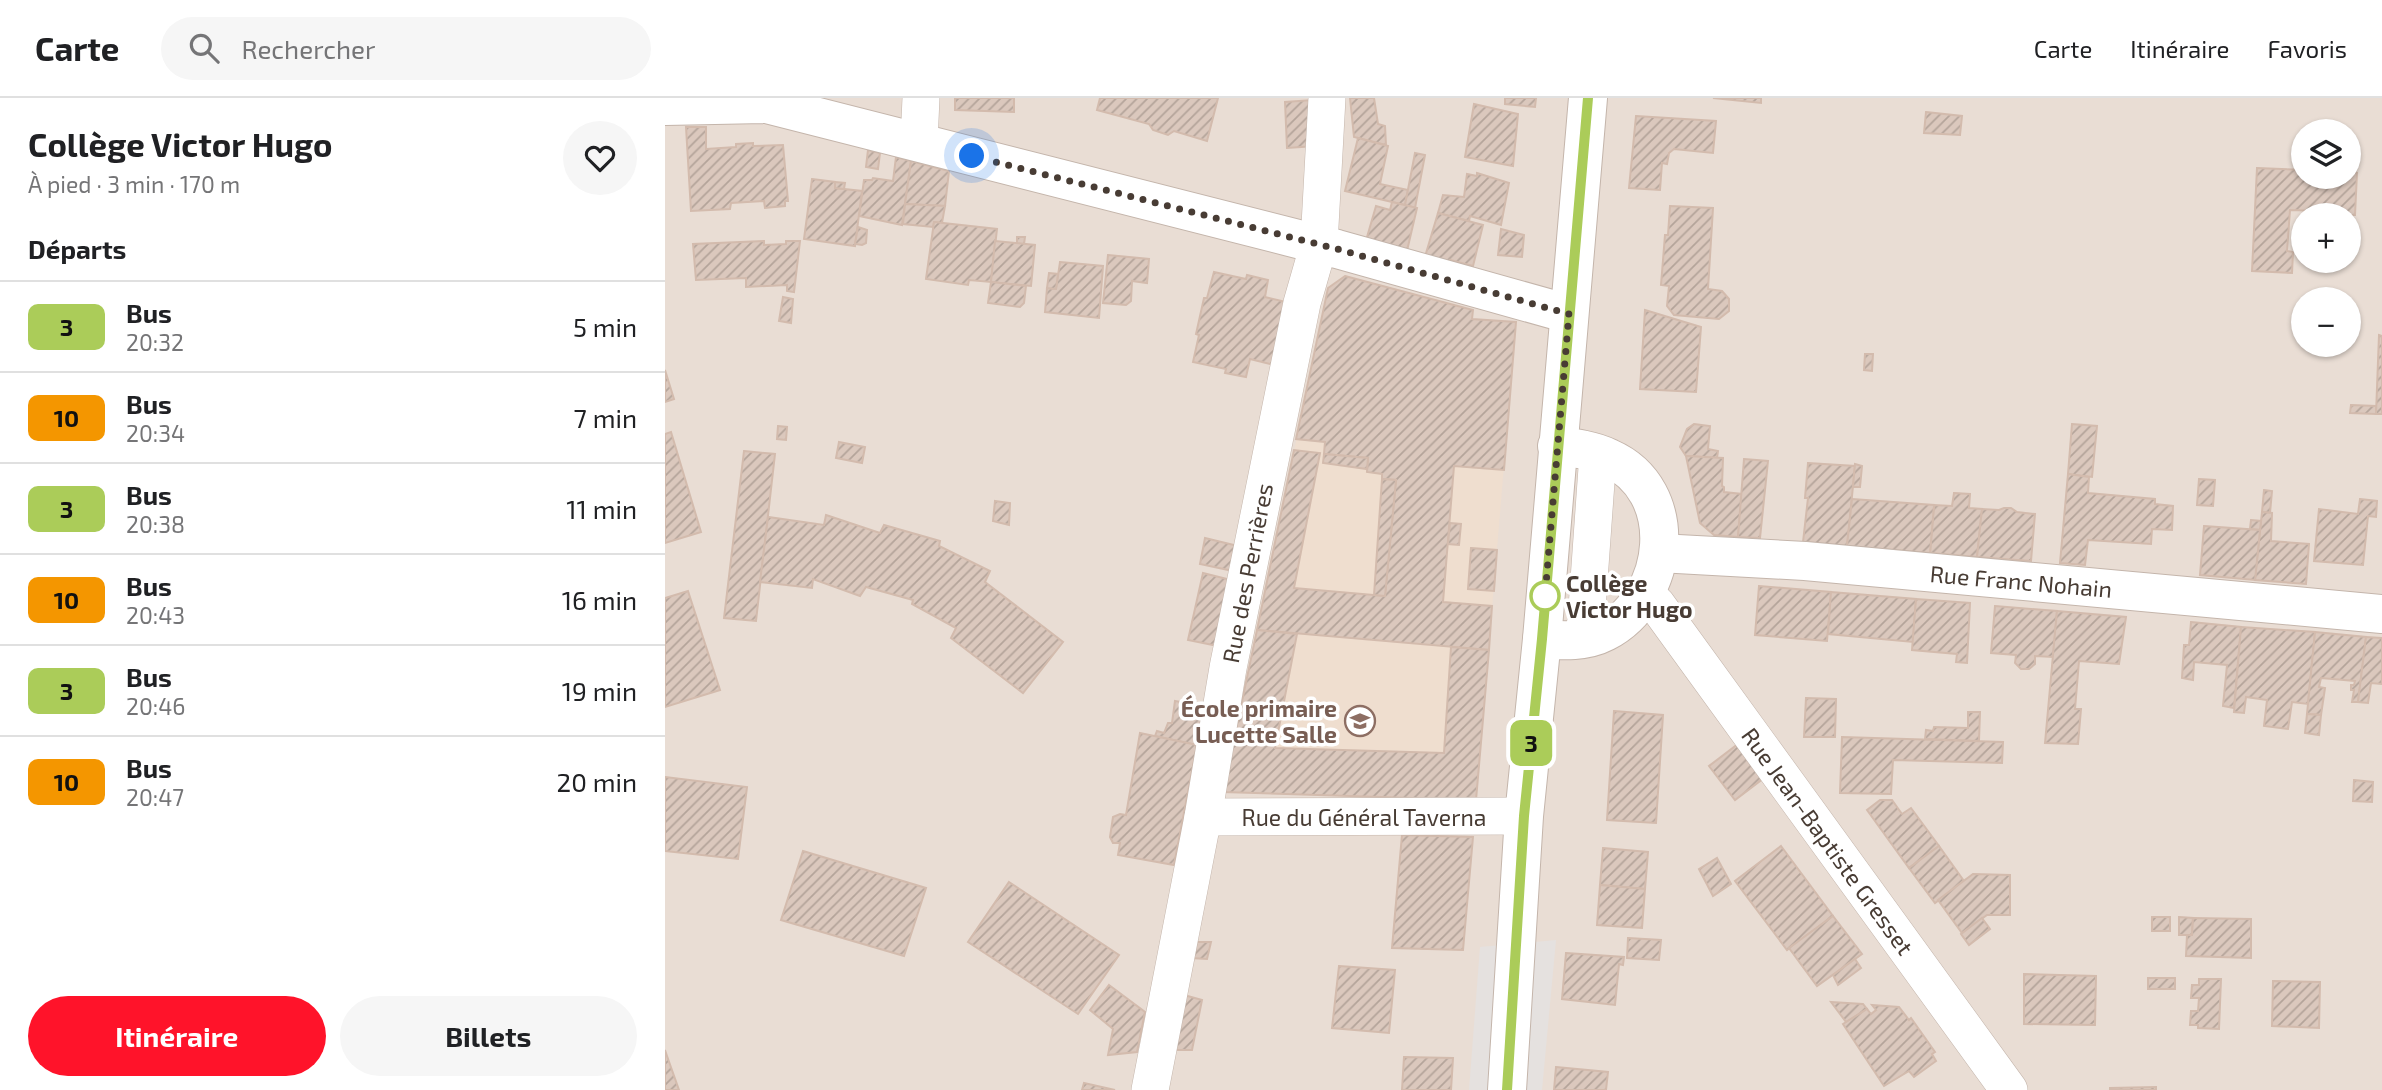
<!DOCTYPE html>
<html lang="fr">
<meta charset="utf-8">
<style>
:root{--surface:#fff;--page:#f6f6f6;--text:#202124;--muted:#757577;--line:#e0e0e0;--accent:#ff132a}
body{margin:0;font-family:"Exo 2",sans-serif;background:var(--page);color:var(--text);height:100vh;display:flex;flex-direction:column;font-size:26px;white-space:nowrap}
*{box-sizing:border-box;margin:0}
p{font-size:23px;color:var(--muted)}
.icon{flex:none;width:38px;height:38px;fill:none;stroke:currentColor;stroke-width:2;stroke-linecap:round;stroke-linejoin:round}
.map{position:relative;flex:1;overflow:hidden}
.drawer{display:flex;flex-direction:column;background:var(--surface);width:665px}
.drawer>*{flex:none}
.badge{padding:0 14px;border-radius:10px;font-size:24px;line-height:46px}
.fabs{position:absolute;left:1626px;top:21px;display:grid;gap:14px}
.fabs a{display:grid;place-items:center;width:70px;height:70px;border-radius:50%;background:var(--surface);box-shadow:0 2px 5px #0004;font-size:35px}
.you{position:absolute;width:35px;height:35px;margin:-18px;border:5px solid #fff;border-radius:50%;background:#1a73e8;box-shadow:0 0 0 10px #1a73e833}
.map>.badge{position:absolute;translate:-50% -50%;box-shadow:0 0 0 4px #fff}
h2{padding:0 28px;font-size:26px;line-height:63px}
.round{display:grid;place-items:center;flex:none;width:74px;height:74px;border-radius:37px;background:var(--page)}
.overview{display:flex;align-items:center;justify-content:space-between;height:119px;padding:0 28px}
h1{font-size:33px;font-weight:700;line-height:52px}
.cta{display:flex;gap:14px;margin-top:auto;padding:14px 28px}
.cta a{flex:1;height:80px;border-radius:42px;background:var(--accent);color:#fff;font-size:28px;font-weight:700;line-height:80px;text-align:center}
.cta a+a{background:var(--page);color:var(--text)}
ul{padding:0;list-style:none}
li{display:flex;align-items:center;gap:21px;height:91px;padding:0 28px;border-top:2px solid var(--line)}
li div{flex:1}
li b{display:block;font-size:26px}
li em{font-style:normal}
li .badge{min-width:77px;font-weight:700;text-align:center}
header{display:flex;align-items:center;gap:42px;box-sizing:border-box;height:98px;padding:0 35px;background:var(--surface);border-bottom:2px solid var(--line)}
header strong{font-size:33px}
nav{display:flex;gap:38px;margin-inline-start:auto;font-size:24px}
.search{width:490px;height:63px;background:var(--page);display:flex;align-items:center;gap:18px;box-sizing:border-box;padding:0 24px;border-radius:38px;color:var(--muted);font-size:26px}
main{display:flex;flex:1;min-height:0}
.map>svg:first-child{display:block}
.residential{fill:#e9ddd4;fill-rule:evenodd}
.education{fill:#efdecf}
.parking{fill:#e5e1df}
.building{fill:url(#building-hatch);stroke:#d3bbad;stroke-width:2}
.lines{fill:none;stroke-linecap:round;stroke-linejoin:round}
.minor-casing{stroke:#c4b5ab;stroke-width:38}
.tertiary-casing{stroke:#c4b5ab;stroke-width:40}
.minor{stroke:#fff;stroke-width:37}
.tertiary{stroke:#fff;stroke-width:38}
.line-casing{stroke:#fff;stroke-width:16}
.line{stroke:#abcc59;stroke-width:10}
.walk{stroke:#483c34;stroke-width:7;stroke-dasharray:0 12.6}
.stop-dot{fill:#fff;stroke:#abcc59;stroke-width:3.5}
.labels{text-anchor:middle;dominant-baseline:central;stroke-width:7;stroke-linejoin:round;paint-order:stroke}
.street-label{font-size:23px;fill:#483c34;stroke:#fff}
.stop-label{font-size:23px;font-weight:bold;fill:#483c34;stroke:#fff;text-anchor:start}
.education-label{font-size:23px;font-weight:bold;fill:#785e54;stroke:#fff;text-anchor:end}
</style>
<header>
<strong>Carte</strong>
<div class="search"><svg class="icon" aria-label="search" viewBox="0 0 24 24"><circle cx="10" cy="10" r="6"/><path d="M15 15l6 6"/></svg>Rechercher</div>
<nav><a>Carte</a><a>Itinéraire</a><a>Favoris</a></nav>
</header>
<main>
<section class="drawer">
<div class="overview"><div><h1>Collège Victor Hugo</h1><p>À pied · 3 min · 170 m</p></div><a class="round"><svg class="icon" aria-label="heart" viewBox="0 0 24 24"><path d="M12 20l-8-8c-3-5 5-10 8-4 3-6 11-1 8 4z"/></svg></a></div>
<h2>Départs</h2>
<ul>
<li><span class="badge" style="background:#abcc59;color:#111">3</span><div><b>Bus</b><p>20:32</p></div><em>5 min</em></li>
<li><span class="badge" style="background:#f49600;color:#111">10</span><div><b>Bus</b><p>20:34</p></div><em>7 min</em></li>
<li><span class="badge" style="background:#abcc59;color:#111">3</span><div><b>Bus</b><p>20:38</p></div><em>11 min</em></li>
<li><span class="badge" style="background:#f49600;color:#111">10</span><div><b>Bus</b><p>20:43</p></div><em>16 min</em></li>
<li><span class="badge" style="background:#abcc59;color:#111">3</span><div><b>Bus</b><p>20:46</p></div><em>19 min</em></li>
<li><span class="badge" style="background:#f49600;color:#111">10</span><div><b>Bus</b><p>20:47</p></div><em>20 min</em></li>
</ul>
<div class="cta"><a>Itinéraire</a><a>Billets</a></div>
</section>
<div class="map">
<svg width="1717" height="992" viewBox="0 0 1717 992">
<defs>
<pattern id="building-hatch" width="6" height="6" patternUnits="userSpaceOnUse" patternTransform="scale(1.75)"><rect width="6" height="6" fill="#dbc8bd"/><path d="M-1 1l2-2M0 6l6-6M5 7l2-2" fill="none" stroke="#b4a49a"/></pattern>
</defs>
<rect width="100%" height="100%" fill="#f5ede6"/>
<path class="residential" d="M0,0H1717V992H0ZM1638,33H1684V79H1638ZM1638,117H1684V163H1638ZM1638,201H1684V247H1638Z"/>
<path class="education" d="M680,178L808,212V221L851,224L811,702L558,694L663,190Z"/>
<path class="parking" d="M891,842L877,992H804L815,849Z"/>
<g class="building">
<path d="M290,0H349V14L290,12Z"/>
<path d="M435,0H553L542,43L509,33L503,37L488,32L484,26L432,12Z"/>
<path d="M685,0H709L713,26L720,28L721,47L689,39Z"/>
<path d="M840,0H871L870,9L840,6Z"/>
<path d="M1048,0H1096V5Z"/>
<path d="M648,2L651,48L622,50L620,4Z"/>
<path d="M809,6L853,16L848,68L800,59Z"/>
<path d="M1261,14L1297,18L1295,37L1259,35Z"/>
<path d="M971,18L1051,23L1048,55L1009,51L1004,55L1002,66L997,65L995,92L964,90Z"/>
<path d="M21,29H41V51L71,49V46L88,45V48L118,47L123,103H120V108L100,110L99,103L66,105L65,111L26,113Z"/>
<path d="M693,40L723,48L715,86L743,92L740,107L680,93Z"/>
<path d="M203,52L215,55L213,71L201,69Z"/>
<path d="M750,55L760,57L750,110L740,107Z"/>
<path d="M231,59L246,63L237,127L194,118L199,82H207L208,80L228,83Z"/>
<path d="M246,63L284,73L280,108L240,106Z"/>
<path d="M1592,70L1638,72V79H1684V74L1692,75L1690,117H1658L1659,113L1625,112L1622,153L1628,154L1627,175L1587,173Z"/>
<path d="M812,75L844,85L836,127L805,118L804,123L773,115L778,97L799,99L802,76L812,78Z"/>
<path d="M147,81L170,84V90L197,93L190,148L139,141Z"/>
<path d="M170,84L180,85L179,91L170,90Z"/>
<path d="M727,104L752,110L741,157L700,146L711,108L725,112Z"/>
<path d="M240,106L280,108L277,125L269,124L268,129L238,126Z"/>
<path d="M1005,108L1048,110L1043,191L1057,193L1064,201V213L1054,221L1009,217L1002,208L1004,188L996,187L1000,137H1003Z"/>
<path d="M773,115L818,127L808,168L785,162L783,169L759,162Z"/>
<path d="M269,124L332,131L326,184L304,182L303,187L261,181Z"/>
<path d="M193,129L202,132L201,145L197,147L190,146Z"/>
<path d="M836,131L859,137L857,159L833,157Z"/>
<path d="M352,139H360L359,146H352Z"/>
<path d="M99,143V147L121,146V143H135L129,194L122,193V187L81,189V180L31,182L28,146Z"/>
<path d="M330,143L370,147L366,188L326,184Z"/>
<path d="M443,157L484,161L482,185L467,183L466,203L461,207L438,205Z"/>
<path d="M395,164L438,168L434,220L380,214L382,190L391,191Z"/>
<path d="M549,174L581,181L582,177L603,182L600,199L621,204L609,267L585,261L581,279L560,275L561,271L528,264L534,237L531,236L539,200H542Z"/>
<path d="M384,175L393,176L391,191L382,190Z"/>
<path d="M680,178L808,212L807,221L851,224L839,372L789,368L778,504L827,508L824,552L592,532L629,352L655,355L629,490L720,498L731,382L717,381V376L702,374L703,360L659,356L660,344L631,341L663,190Z"/>
<path d="M326,184L361,188L359,205L355,209L323,205Z"/>
<path d="M118,199L128,201L126,225L114,223Z"/>
<path d="M980,212L1036,229L1031,294L975,291Z"/>
<path d="M1714,237L1717,238V316H1711Z"/>
<path d="M1200,256H1208L1207,273L1199,272Z"/>
<path d="M0,272L9,301L0,304Z"/>
<path d="M1686,307L1711,308V316L1685,315Z"/>
<path d="M1029,326L1045,328L1043,351L1053,353L1052,360L1021,358L1015,349L1022,331Z"/>
<path d="M1407,326L1432,328L1427,379L1403,376Z"/>
<path d="M113,328L122,329L121,342L112,341Z"/>
<path d="M6,334L36,434L0,445V336Z"/>
<path d="M174,344L200,349L197,365L171,360Z"/>
<path d="M79,353L110,356L91,523L59,520Z"/>
<path d="M659,356L703,360L702,371L658,365Z"/>
<path d="M1021,358L1058,360L1057,388L1059,389V394L1077,396L1073,439L1049,437L1035,425Z"/>
<path d="M1079,361L1103,363L1095,440L1073,439Z"/>
<path d="M1143,365L1190,368L1182,448L1138,444L1143,400H1140Z"/>
<path d="M1190,366L1197,368L1195,389H1188Z"/>
<path d="M1403,376L1424,379L1423,395L1490,401V406L1508,408L1507,432L1487,431L1486,446L1423,442L1420,467L1395,465Z"/>
<path d="M717,381L731,382L720,498L709,497Z"/>
<path d="M1534,381L1550,382L1548,408L1532,407Z"/>
<path d="M1599,392L1607,393L1605,415L1597,414Z"/>
<path d="M1289,395L1305,396L1304,410L1317,411L1312,459L1265,455L1269,407L1287,408Z"/>
<path d="M1187,401L1269,407L1265,455L1182,448Z"/>
<path d="M1695,401L1712,403L1711,419L1703,418L1698,467L1649,463L1654,411L1693,416Z"/>
<path d="M330,403L345,405L344,427L328,423Z"/>
<path d="M1339,410H1346L1352,414L1370,416L1366,463L1312,459L1317,411L1334,412Z"/>
<path d="M1597,414L1607,415L1606,443L1644,446L1641,486L1590,482Z"/>
<path d="M161,417L215,435L219,427L275,443L274,448L325,473L320,484L398,544L358,595L286,540L291,530L247,506L248,502L201,489L195,498L148,481L147,490L95,484L103,419L159,427Z"/>
<path d="M1586,422L1596,423L1595,432L1585,431Z"/>
<path d="M785,425L796,426L794,447L783,446Z"/>
<path d="M1539,428L1595,432L1590,482L1535,477Z"/>
<path d="M540,440L573,448L568,473L535,466Z"/>
<path d="M806,450L832,452L829,493L803,491Z"/>
<path d="M538,475L566,482L553,548L523,542Z"/>
<path d="M1094,488L1166,494L1162,543L1090,537Z"/>
<path d="M23,493L55,592L0,609V500Z"/>
<path d="M1166,494L1251,501L1248,544L1163,536Z"/>
<path d="M1251,501L1305,505L1302,565L1291,564L1292,556L1247,552Z"/>
<path d="M1330,508L1392,513L1388,559L1370,558V566L1364,571H1356L1350,565L1351,557L1326,555Z"/>
<path d="M1392,513L1461,519L1454,566L1414,563L1410,611H1416L1413,646L1380,645Z"/>
<path d="M1526,524L1576,529L1569,610L1558,608L1562,567L1529,564L1528,582L1517,580L1519,547H1524Z"/>
<path d="M1576,529L1650,534L1643,606L1627,604L1623,631L1599,628L1602,602L1581,599L1579,615L1569,614Z"/>
<path d="M592,532L632,536L610,650L779,655L786,549L824,552L811,702L558,694Z"/>
<path d="M1650,534L1701,539L1693,604H1687L1689,592H1686V587H1689L1690,583L1656,580L1654,589L1660,590L1656,617L1642,616Z"/>
<path d="M1701,539L1717,540V586L1706,585L1703,605L1693,604Z"/>
<path d="M1141,600L1171,601L1170,639H1139Z"/>
<path d="M510,603L541,608L532,647L490,638L492,633L499,635L503,625H507Z"/>
<path d="M949,613L998,617L991,725L942,722Z"/>
<path d="M1303,614H1315L1314,643L1260,641L1261,632L1268,633L1269,629L1303,630Z"/>
<path d="M1642,616L1656,617L1654,637L1640,635Z"/>
<path d="M475,635L532,647L509,767L453,757L455,745H448L445,739L448,719L455,716L461,717Z"/>
<path d="M1177,639L1338,644L1337,665L1228,662L1226,696L1175,695Z"/>
<path d="M1073,646L1099,680L1070,702L1044,668Z"/>
<path d="M0,679L82,689L73,761L0,753Z"/>
<path d="M1689,682L1708,684L1707,704L1688,703Z"/>
<path d="M1215,702H1227L1237,716L1246,710L1274,748L1244,770L1202,712Z"/>
<path d="M737,737L808,739L798,852L727,850Z"/>
<path d="M1116,748L1168,818L1122,852L1070,783Z"/>
<path d="M1274,748L1299,783L1270,805L1244,770Z"/>
<path d="M938,750L983,754L980,791L935,787Z"/>
<path d="M138,753L261,790L239,858L116,822Z"/>
<path d="M1052,760L1066,786L1048,798L1034,771Z"/>
<path d="M1308,776L1345,777V817H1322L1297,835L1273,802Z"/>
<path d="M344,784L454,857L413,916L303,844Z"/>
<path d="M935,787L980,791L977,830L932,827Z"/>
<path d="M1168,818L1197,856L1152,888L1124,850Z"/>
<rect x="1487" y="819" width="18" height="14"/>
<path d="M1514,819L1528,820L1527,837H1514Z"/>
<path d="M1317,820L1325,831L1304,847L1296,836Z"/>
<path d="M1528,820L1586,821V860L1521,858L1522,837H1527Z"/>
<path d="M963,840L996,842L994,862L962,860Z"/>
<path d="M529,844H546L542,861L526,860Z"/>
<path d="M901,855L959,859L958,867L954,866L950,907L897,901Z"/>
<path d="M1190,861L1196,870L1173,887L1168,877Z"/>
<path d="M674,868L730,872L724,935L667,930Z"/>
<path d="M1359,876L1431,878L1430,927L1359,926Z"/>
<rect x="1483" y="880" width="27" height="11"/>
<path d="M1534,881H1556L1554,931L1533,930V927H1525L1526,913H1533L1534,900H1526L1527,887H1534Z"/>
<path d="M1608,883L1655,884L1654,930L1607,928Z"/>
<path d="M444,887L480,914L472,954L443,957L448,931L425,912Z"/>
<path d="M519,897L537,902L527,952H508Z"/>
<path d="M1166,904L1198,906L1202,911L1181,924Z"/>
<path d="M1207,907L1234,909L1244,922L1246,920L1270,954L1267,956L1271,963L1249,979L1244,973L1219,988L1178,926L1202,911L1206,916L1211,912Z"/>
<path d="M0,952L2,958L14,992H0Z"/>
<path d="M739,959L788,960L786,992H737Z"/>
<path d="M891,969L943,974L941,992H889Z"/>
<path d="M419,985L450,992H417Z"/>
<path d="M1491,989V992H1445V990Z"/>
</g>
<g class="lines">
<g class="minor-casing">
<g id="minor">
<path d="M254,44L256,0"/>
<path d="M981,496L992,507L1344,992"/>
<path d="M916,541L921,524L933,356"/>
<path d="M538,719L859,718"/>
<path d="M485,992L538,719L563,570L637,205L654,146L662,0"/>
</g>
</g>
<g class="tertiary-casing">
<g id="tertiary">
<path d="M0,8L102,6L672,151L904,216"/>
<path d="M994,455L1140,463L1717,516"/>
<path d="M877,541C898,543 921,544 940,534C1006,500 1017,392 944,360C928,352 910,350 892,348"/>
<path d="M842,992L859,718L877,541L923,0"/>
</g>
</g>
<use href="#minor" class="minor"/>
<use href="#tertiary" class="tertiary"/>
</g>
<g class="lines">
<g class="line-casing">
<path id="line" d="M842,992L859,718L877,541L923,0"/>
</g>
<use href="#line" class="line"/>
<path class="walk" d="M307,58L672,151L904,216L880,498"/>
</g>
<defs>
<g id="school-ring" transform="scale(1.575)"><circle r="9.5" fill="#fff" stroke="#8d6e63" stroke-width="1.5"/><path d="M0-5L7-2L0 1L-7-2ZM-4 1L0 2.5L4 1V4Q0 6-4 4Z" fill="#8d6e63"/></g>
</defs>
<g fill-rule="evenodd">
<use href="#school-ring" x="695" y="623"/>
</g>
<circle class="stop-dot" cx="880" cy="498" r="14"/>
<g class="labels">
<g class="street-label">
<text transform="translate(582 475) rotate(-79)">Rue des Perrières</text>
<text transform="translate(1356 483) rotate(5)">Rue Franc Nohain</text>
<text x="699" y="719">Rue du Général Taverna</text>
<text transform="translate(1163 743) rotate(54)">Rue Jean-Baptiste Gresset</text>
</g>
<g class="stop-label">
<text x="901" y="485">Collège<tspan x="901" dy="26">Victor Hugo</tspan></text>
</g>
<g class="education-label">
<text x="672" y="610">École primaire<tspan x="672" dy="26">Lucette Salle</tspan></text>
</g>
</g>
</svg>
<div class="fabs">
<a><svg class="icon" aria-label="layers" viewBox="0 0 24 24"><path d="M12 4l9 5-9 5-9-5zM3 14l9 5 9-5"/></svg></a>
<a>+</a>
<a>−</a>
</div>
<div class="you" style="left:307px;top:58px"></div>
<b class="badge" style="left:866px;top:645px;background:#abcc59;color:#111">3</b>
</div>
</main>
